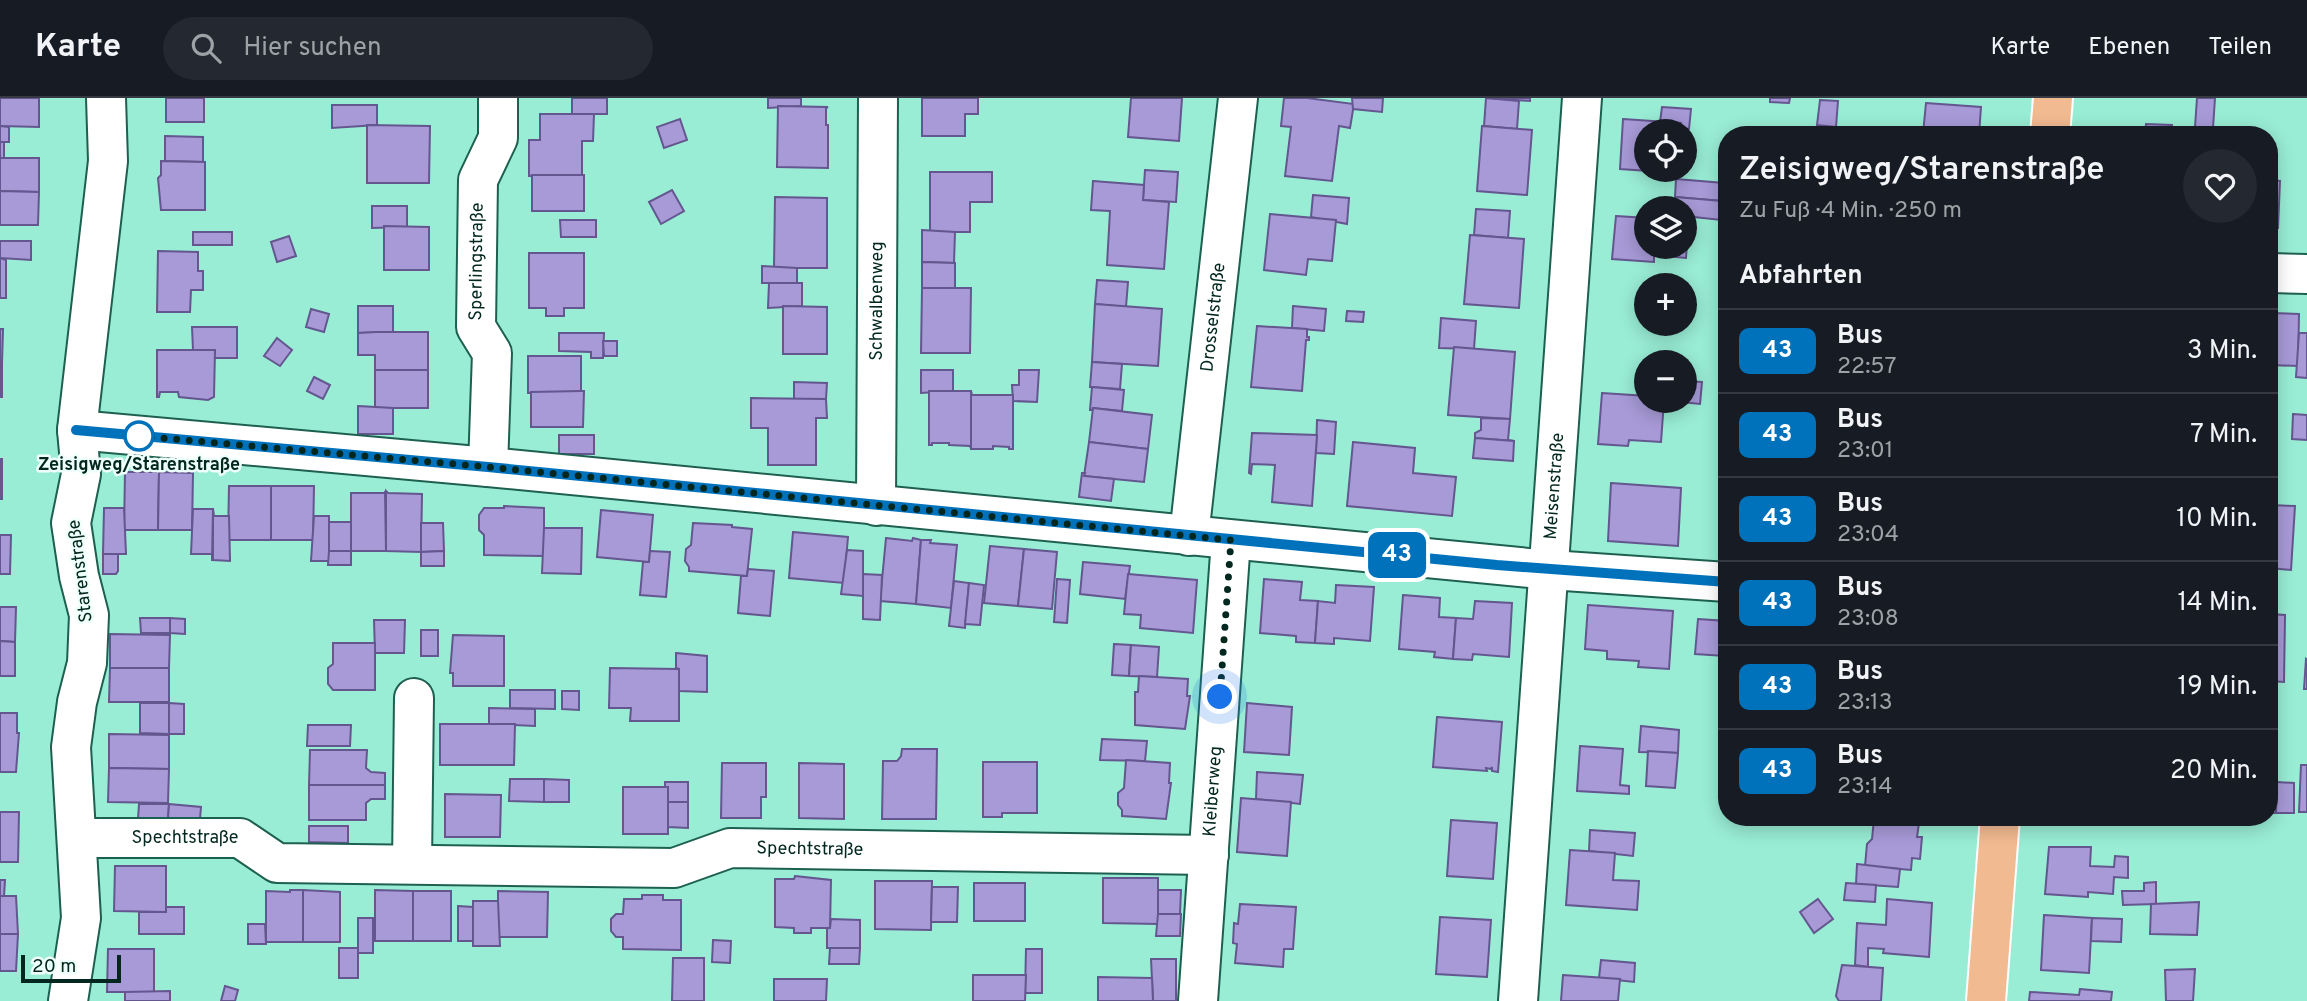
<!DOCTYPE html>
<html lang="de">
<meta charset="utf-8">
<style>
:root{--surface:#171b24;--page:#242831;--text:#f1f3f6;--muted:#9ea1a6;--line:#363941}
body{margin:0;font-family:Overpass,sans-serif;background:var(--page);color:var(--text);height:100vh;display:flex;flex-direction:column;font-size:26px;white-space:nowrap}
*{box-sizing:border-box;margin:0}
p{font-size:23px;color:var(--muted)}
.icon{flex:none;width:38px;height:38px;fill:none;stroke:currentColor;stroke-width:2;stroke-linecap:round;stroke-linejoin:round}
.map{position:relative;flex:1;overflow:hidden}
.sheet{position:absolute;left:1718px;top:28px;width:560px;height:700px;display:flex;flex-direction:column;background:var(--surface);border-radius:28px;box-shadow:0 4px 18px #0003}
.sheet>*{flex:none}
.badge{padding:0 14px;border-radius:10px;font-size:24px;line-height:46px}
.controls{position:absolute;left:1634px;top:21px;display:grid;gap:14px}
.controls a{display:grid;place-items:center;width:63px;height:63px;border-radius:50%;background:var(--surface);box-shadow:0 4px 18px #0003;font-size:35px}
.scale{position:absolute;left:21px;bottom:18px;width:100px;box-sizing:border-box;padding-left:7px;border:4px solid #02271f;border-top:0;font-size:19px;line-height:24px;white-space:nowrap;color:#02271f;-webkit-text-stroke:5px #effffa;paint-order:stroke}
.you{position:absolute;width:35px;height:35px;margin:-18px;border:5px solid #fff;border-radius:50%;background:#1a73e8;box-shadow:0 0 0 10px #1a73e833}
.map>.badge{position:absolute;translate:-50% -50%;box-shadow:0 0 0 4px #fff}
h2{padding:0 21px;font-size:26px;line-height:63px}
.round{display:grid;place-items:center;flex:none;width:74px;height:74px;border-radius:37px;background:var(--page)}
.overview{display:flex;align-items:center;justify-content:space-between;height:119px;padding:0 21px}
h1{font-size:33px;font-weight:600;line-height:52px}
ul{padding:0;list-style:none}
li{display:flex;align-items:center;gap:21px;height:84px;padding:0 21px;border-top:2px solid var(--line)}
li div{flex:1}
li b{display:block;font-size:26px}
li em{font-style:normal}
li .badge{min-width:77px;font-weight:700;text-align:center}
header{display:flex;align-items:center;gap:42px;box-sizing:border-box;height:98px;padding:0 35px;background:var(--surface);border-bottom:2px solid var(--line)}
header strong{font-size:33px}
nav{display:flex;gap:38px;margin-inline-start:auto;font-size:24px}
.search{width:490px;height:63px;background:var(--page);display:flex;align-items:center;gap:18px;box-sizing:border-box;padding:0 24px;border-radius:38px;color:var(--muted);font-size:26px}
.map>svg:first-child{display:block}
.building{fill:#a79ad7;stroke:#64568e;stroke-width:2}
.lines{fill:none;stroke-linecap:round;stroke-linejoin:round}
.minor-casing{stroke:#1e6050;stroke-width:42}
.major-casing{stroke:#fff;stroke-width:42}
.minor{stroke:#fff;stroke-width:38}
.major{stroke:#f2ba91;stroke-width:38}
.line-casing{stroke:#fff;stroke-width:16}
.line{stroke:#0072bc;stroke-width:10}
.walk{stroke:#02271f;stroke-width:7;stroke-dasharray:0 12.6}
.stop-dot{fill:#fff;stroke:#0072bc;stroke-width:3.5}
.labels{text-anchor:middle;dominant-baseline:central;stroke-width:5;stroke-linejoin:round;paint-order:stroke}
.street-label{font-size:18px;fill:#02271f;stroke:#effffa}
.stop-label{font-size:18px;font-weight:bold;fill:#02271f;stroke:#effffa}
</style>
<header>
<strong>Karte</strong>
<div class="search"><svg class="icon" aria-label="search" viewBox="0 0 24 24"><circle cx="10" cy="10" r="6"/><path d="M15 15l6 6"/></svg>Hier suchen</div>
<nav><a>Karte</a><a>Ebenen</a><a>Teilen</a></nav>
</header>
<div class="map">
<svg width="2307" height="903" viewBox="0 0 2307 903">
<rect width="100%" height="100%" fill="#99edd5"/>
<g class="building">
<path d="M0,0H39V29L0,28Z"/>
<rect x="166" y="0" width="38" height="24"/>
<rect x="572" y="0" width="35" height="16"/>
<path d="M768,0H801V8L768,10Z"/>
<path d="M922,0H978V16H965V38H922Z"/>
<path d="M1131,0H1182L1179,43L1128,39Z"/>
<path d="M1284,0H1307L1354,6L1350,30L1339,28L1332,83L1285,78L1291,29L1281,28Z"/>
<path d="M1352,0H1383L1382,14L1353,11Z"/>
<path d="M1486,0L1519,3L1517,31L1484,28Z"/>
<path d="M1487,0H1530V3Z"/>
<path d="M1770,0H1790L1789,5L1770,4Z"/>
<path d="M2197,0H2215L2213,30L2195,29Z"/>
<path d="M1820,2L1838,3L1836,29L1817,27Z"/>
<path d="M1926,5L1981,9L1979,37L1923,36Z"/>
<path d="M332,7H377V27L332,30Z"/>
<path d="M778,8L828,9L826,10V27H828V70L777,69Z"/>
<path d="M1662,9L1691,11L1689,31L1681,30V25L1660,24Z"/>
<path d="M540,16H594L593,43H582V78H529V42H540Z"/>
<path d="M680,21L687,42L664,50L657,29Z"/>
<path d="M1623,21L1681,25L1680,33H1647V72H1677V75L1620,71Z"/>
<path d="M2146,26L2172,27L2171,37H2145Z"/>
<path d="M367,27L430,28L429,85H367Z"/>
<path d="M0,28L9,29V44H0Z"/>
<path d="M1482,28L1532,32L1527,97L1477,93Z"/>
<path d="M165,38L203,39V64L165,63Z"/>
<rect x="0" y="44" width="4" height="16"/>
<path d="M0,60H39V94L0,93Z"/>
<path d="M161,63L205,64V112H161L158,80L161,77Z"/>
<path d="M1145,72L1178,74L1176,104L1143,102Z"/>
<path d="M930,74H992V104H970V134H930Z"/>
<rect x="532" y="77" width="52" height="36"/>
<path d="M1676,81L1724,85L1722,103L1675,99Z"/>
<path d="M2270,82L2280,83L2278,130H2270Z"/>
<path d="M1093,83L1144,87L1143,102L1169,104L1164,171L1107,167L1110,113L1091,112Z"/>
<path d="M672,92L684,113L661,126L649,104Z"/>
<path d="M0,93L39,94L38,127H0Z"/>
<path d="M1313,97L1349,100L1347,126L1311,119Z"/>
<path d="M775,99L827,100V170H774Z"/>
<path d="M1675,99L1722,103L1721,122L1685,118V110H1674Z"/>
<path d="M372,108H407V129L372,130Z"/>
<path d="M1476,111L1510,113L1508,140L1474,137Z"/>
<path d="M1270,116L1336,122L1332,163L1308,161L1306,177L1264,172Z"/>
<path d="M1616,118L1647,120V149H1685V118H1689L1686,160L1654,157V164L1612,161Z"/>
<path d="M560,122H596V139H561Z"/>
<path d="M384,128L429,129V172H384Z"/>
<path d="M922,132L955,134L954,165L922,164Z"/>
<rect x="193" y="134" width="39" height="13"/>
<path d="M1470,137L1524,141L1519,210L1464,206Z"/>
<path d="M289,138L296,158L277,164L271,144Z"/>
<path d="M0,143H31V162L0,160Z"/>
<path d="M158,153L198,154V173H203V192H191L190,214H157Z"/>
<path d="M529,155H584V210H564V218H546V210H529Z"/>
<path d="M0,160L6,162V200H0Z"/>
<path d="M922,164L955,165V190H922Z"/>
<path d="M762,168L797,170V185H762Z"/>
<path d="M1097,182L1128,184L1126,209L1095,206Z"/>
<path d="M769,185H802V208L768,210Z"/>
<path d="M922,190H971L970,255H921Z"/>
<path d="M1095,206L1162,211L1158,268L1092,264Z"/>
<path d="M358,208H393V234L358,235Z"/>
<path d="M783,208L827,209V256H783Z"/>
<path d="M1293,208L1326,211L1324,233L1292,230Z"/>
<path d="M311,211L329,216L324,234L306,229Z"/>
<path d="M1347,213L1364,214L1363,224L1346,223Z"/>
<path d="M2270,215L2299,216L2298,268L2270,267Z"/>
<path d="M1441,220L1476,223L1474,251L1439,250Z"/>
<path d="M1257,228L1307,231V239H1309V242H1306L1302,293L1251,289Z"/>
<path d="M192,229H237V260H214L215,252H193Z"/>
<path d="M0,231H3L2,265H0Z"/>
<path d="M376,234H428V272H375V257H358V235Z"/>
<path d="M559,235H604L603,260H591V254L559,253Z"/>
<path d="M2299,235H2307V280L2296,279Z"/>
<path d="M277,240L292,252L280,268L264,258Z"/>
<path d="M603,243H617V258H604Z"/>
<path d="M1454,249L1515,254L1510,321L1448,317Z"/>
<path d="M157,252H215L214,299L208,302L179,299L178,294H160L159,299H157Z"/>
<path d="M528,258H581V294L528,295Z"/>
<path d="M1092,264L1122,266L1120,291L1090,289Z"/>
<rect x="0" y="265" width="2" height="34"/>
<rect x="375" y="272" width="53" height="38"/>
<path d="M921,272H953V293L921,295Z"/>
<path d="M1019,272H1039L1037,304L1013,303L1012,287H1019Z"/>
<path d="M314,279L330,287L323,301L307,293Z"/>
<path d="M1685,283L1702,284L1700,306L1671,303H1685Z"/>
<path d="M794,284L827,285L826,301H794Z"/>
<path d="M1092,289L1124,292L1122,313L1093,310L1092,312H1090Z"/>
<path d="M581,293H584L583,329H531V294Z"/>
<path d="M929,293H971V351L970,348L949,347V345H932V347H929Z"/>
<path d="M971,293L972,297H1013V351H1009V349L993,348V351H971Z"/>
<path d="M1602,295L1647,298V303H1664L1661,344L1629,342L1628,348L1598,346Z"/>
<path d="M751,300L826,301L827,320H816V367H768V330H751Z"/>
<path d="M358,308L393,310V336H358Z"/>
<path d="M1093,310L1152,317L1148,351L1089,344Z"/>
<path d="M2293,316L2307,317V342L2292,341Z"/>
<path d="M1481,320L1510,321L1508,342L1514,343L1475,340V335L1481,332Z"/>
<path d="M1317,322L1336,324L1334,356L1316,355Z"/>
<path d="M1252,335L1317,337L1312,408L1272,404L1275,367L1252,366L1251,376L1249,375Z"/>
<rect x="559" y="337" width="35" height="19"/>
<path d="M1475,340L1514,343L1513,363L1473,360Z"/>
<path d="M1089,344L1148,351L1144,384L1084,378Z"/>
<path d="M1353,344L1415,350L1413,375L1456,379L1452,418L1347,408Z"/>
<rect x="0" y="361" width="2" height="40"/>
<path d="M125,374H159L158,432H124Z"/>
<path d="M159,374L193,375L192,432H158Z"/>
<path d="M1082,375H1085L1084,378L1114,381L1111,403L1079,399Z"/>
<path d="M1611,385L1681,390L1678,448L1608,443Z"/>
<path d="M229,388H271V442H228Z"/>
<path d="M271,388H314L313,442H271Z"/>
<path d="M385,393L386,453H351V395H385Z"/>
<path d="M386,393L388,395L422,396L421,454L386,453Z"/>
<path d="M2270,407L2295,408L2291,472L2270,470Z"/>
<path d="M504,408L544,410V458L484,457V437L479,432V417L484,410H504Z"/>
<path d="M104,410H124L126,456H103Z"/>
<path d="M193,411H213L212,463V456H191Z"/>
<path d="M213,411L214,418H229L230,463L213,462Z"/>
<path d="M601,412L653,417L649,464L597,459Z"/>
<path d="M314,418H329V463H311Z"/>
<rect x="329" y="424" width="22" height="29"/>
<path d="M421,425H443L444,453L421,454Z"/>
<path d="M693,425L732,427V429L752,431L747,478L689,473V469L685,463L686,451L691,447Z"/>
<path d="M544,430H582L581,476L542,475Z"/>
<path d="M793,434L848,439L844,485L789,480Z"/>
<path d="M0,437H11L10,476H0Z"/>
<path d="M886,440L912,443L913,440L921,442L916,506L880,503Z"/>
<path d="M921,442H931L930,445L957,447L951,510L916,506Z"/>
<path d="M990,448L1024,451L1018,508L984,505Z"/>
<path d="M1024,451L1057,454L1052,511L1018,508Z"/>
<path d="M847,452L863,453V498L841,496Z"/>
<path d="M329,453H351V467H328Z"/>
<path d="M444,453V468H421V454Z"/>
<path d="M650,453L670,454L666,499L640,497L643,464H649Z"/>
<path d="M103,456H118V473L116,476H103Z"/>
<path d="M1083,464L1130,468L1125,501L1080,496Z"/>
<path d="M748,471L774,473L770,518L738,515L741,478H747Z"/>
<path d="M863,476L882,477L880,522L863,521Z"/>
<path d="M1128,476L1197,482L1193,535L1140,530L1141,517L1124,516Z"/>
<path d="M1057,481L1070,482L1067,525L1054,524Z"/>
<path d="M1264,481L1302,484L1300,502L1318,503L1315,545L1296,544V538L1260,535Z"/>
<path d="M954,483L969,485L965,530L949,528Z"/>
<path d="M969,485L984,487L980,527L965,526Z"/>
<path d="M1336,487L1374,489L1370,543L1334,540V546L1315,545L1318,503L1335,505Z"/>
<path d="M1403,497L1440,500L1439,519L1456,520L1453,561L1434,559L1435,554L1399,551Z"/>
<path d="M1475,503L1512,505L1509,559L1473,556L1472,562L1453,561L1456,520L1473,521Z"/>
<path d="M1588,507L1673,513L1669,571L1638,569L1639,563L1607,561V553L1585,551Z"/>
<path d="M0,509H16L15,544L0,543Z"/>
<path d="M2270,516L2285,517L2284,584L2270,583Z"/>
<path d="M140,520H170V535H141Z"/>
<path d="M170,520L185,521V536L170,535Z"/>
<path d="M1698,521L1727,523L1725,558L1695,556Z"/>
<path d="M374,522H405L404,555H375Z"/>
<rect x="421" y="532" width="17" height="26"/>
<path d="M110,536L170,537L169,570H110Z"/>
<path d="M453,537L504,538V588H453V575H450Z"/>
<path d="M0,543L15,544V578H0Z"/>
<path d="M333,545H375V592H333L328,586V570L333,566Z"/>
<path d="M1114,546L1131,547L1129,578L1112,577Z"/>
<path d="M1131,547L1159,549L1157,579L1129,578Z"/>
<path d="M676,555L707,558V594L679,593V571L676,570Z"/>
<path d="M2306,561L2307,562V591H2304Z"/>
<path d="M110,570H169V604H109Z"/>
<path d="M610,570L679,571V623H630L631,610H609Z"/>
<path d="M1139,578L1188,581L1187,598H1190L1185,631L1135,627V594H1138Z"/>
<path d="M510,592H555V611L510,610Z"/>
<path d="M562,593H579V612L562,611Z"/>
<path d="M140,605H169V636L140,635Z"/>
<path d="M169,605L184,606V636H169Z"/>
<path d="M1247,605L1292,609L1289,657L1244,654Z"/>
<path d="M489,610L535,611V628L489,626Z"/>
<path d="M0,615H17V635H19L16,674H0Z"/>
<path d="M1437,619L1502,624L1498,674L1492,673V669L1491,671L1486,670L1487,673L1433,669Z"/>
<path d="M440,626H515L514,667H440Z"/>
<path d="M308,627H351L350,648H307Z"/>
<path d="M1641,628L1679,632L1678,655L1639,654Z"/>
<path d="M109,636L169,637V671L109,670Z"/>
<path d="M1102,641L1147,643L1145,663L1100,662Z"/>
<path d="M1580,648L1623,651L1620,687L1629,688V696L1577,693Z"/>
<path d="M902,651H937L936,721H882L883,663H897L901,658Z"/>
<path d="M310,652H367L366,670L371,674L385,675V687H309Z"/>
<path d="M1648,653L1678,655L1675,690L1646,688Z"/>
<path d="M1126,662L1170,665L1169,685H1171L1166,721L1122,718V712L1118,707V695L1124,690Z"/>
<path d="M983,664H1037V715H1002V719H983Z"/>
<path d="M722,665H766V699H761V720H721Z"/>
<path d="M799,665L844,666V721L799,720Z"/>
<path d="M2270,667H2277L2276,715H2270Z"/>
<path d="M2301,667H2307V714H2299Z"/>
<path d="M109,670L169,671L168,705L108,704Z"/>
<path d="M1257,674L1303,677L1300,706L1256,701Z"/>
<path d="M510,681H544V704L509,703Z"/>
<path d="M544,681L569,682V704H544Z"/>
<path d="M665,684H688V704H668V689H665Z"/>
<path d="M2277,684L2294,685V715H2276Z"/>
<path d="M309,687H385V701H371L366,705V722H309Z"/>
<rect x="623" y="689" width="45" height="47"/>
<path d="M445,696L501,697L500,739H445Z"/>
<path d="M1241,700L1291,704L1287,758L1237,754Z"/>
<path d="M668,704H688V730L668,729Z"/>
<path d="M139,706H169L168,721H138Z"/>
<path d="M169,706L201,709L200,721H168Z"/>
<path d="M0,714H19L18,764H0Z"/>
<path d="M1874,721L1919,725L1917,739H1922L1920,761L1912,760L1911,772L1865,768L1867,746L1872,741Z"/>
<path d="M1451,722L1497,725L1493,781L1447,778Z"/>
<path d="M309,728H348V745L309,744Z"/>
<path d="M1590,732L1635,735L1633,758L1589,753Z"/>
<path d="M2049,749H2091L2090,768L2114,769L2115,758L2128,759V780L2114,779L2113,796L2088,794V799L2045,796Z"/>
<path d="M1570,752L1615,755L1613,782L1639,783L1637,812L1566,807Z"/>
<path d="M1857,766L1900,771L1898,789L1856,786Z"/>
<path d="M115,768H166V814L114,813Z"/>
<path d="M795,778L831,782L830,830H811V835H794V830L775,829V781H794Z"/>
<path d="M1103,780H1158V826L1103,825Z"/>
<path d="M0,782H5L4,798H0Z"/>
<path d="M875,783H932L931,832L875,831Z"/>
<path d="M2156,784V806L2123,807L2122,793H2144V785Z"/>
<rect x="974" y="785" width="51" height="38"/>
<path d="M1846,785L1876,787L1875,804L1844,802Z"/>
<path d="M932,789H958L957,824H931Z"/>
<path d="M290,792H303V844H266V793L290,794Z"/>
<path d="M303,792L340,794V844H303Z"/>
<path d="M375,792L413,793V843H375Z"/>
<path d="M1158,792H1181L1180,816H1158Z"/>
<rect x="413" y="793" width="38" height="50"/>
<path d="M498,793L548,794L547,839H498Z"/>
<path d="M642,797H663V802H681V852L623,851V839H616L611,833V821L616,816H623L624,801H642Z"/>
<path d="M0,798H16L18,836H0Z"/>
<path d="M1818,801L1833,821L1814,835L1800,814Z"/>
<path d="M1887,801L1932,805L1929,859L1883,855L1884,851L1868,850V869L1855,867L1857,825L1886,827Z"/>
<path d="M473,803H498L500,848H473Z"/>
<path d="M2199,804L2197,837L2150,836L2151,806Z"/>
<path d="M1240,806L1296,809L1293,851H1284L1283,869L1235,865L1237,846L1233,845L1234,825L1238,826Z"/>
<path d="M458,808L473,809V843H458Z"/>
<path d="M166,809H184V836H139V814H166Z"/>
<path d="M1158,816H1181L1180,838H1156Z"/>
<path d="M2044,817L2092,820L2089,875L2041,872Z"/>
<path d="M1440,819L1491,822L1487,879L1436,876Z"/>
<rect x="358" y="820" width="15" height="35"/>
<path d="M2092,820L2122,821L2121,844L2091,843Z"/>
<path d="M831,821L860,822V850H827V830H830Z"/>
<path d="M248,826H265L266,846H248Z"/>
<path d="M0,836H18L16,873H0Z"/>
<path d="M713,842L731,843L730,865L712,864Z"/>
<rect x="339" y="850" width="19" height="30"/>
<path d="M827,850H860L859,866H829L830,850Z"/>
<path d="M108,851H154V894H107Z"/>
<path d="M1026,851H1042V895H1025Z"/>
<path d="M673,860H704V903H672Z"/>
<path d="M1151,861H1176V903H1153Z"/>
<path d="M1601,862L1635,865L1634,884L1599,880Z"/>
<path d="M1842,867L1883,870L1881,903H1839L1836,898Z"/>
<path d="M2195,871L2193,903H2166L2165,872Z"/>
<path d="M973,877H1026L1025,903H973Z"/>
<path d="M1563,877L1620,881L1618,903H1561Z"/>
<path d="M1098,879L1152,880L1153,903H1098Z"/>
<path d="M774,881H827L826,903H774Z"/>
<path d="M225,888L238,892L235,903H221Z"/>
<path d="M2080,891L2112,894L2111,903H2029L2030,894L2079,897Z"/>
<path d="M170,893V903H125V894Z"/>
</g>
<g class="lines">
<g class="minor-casing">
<g id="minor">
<path d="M2270,175L2307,176"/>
<path d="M77,332L488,369L1550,472L1727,484"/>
<path id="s1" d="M488,369L492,255L476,229L478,82L498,40V0"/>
<path id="s2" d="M876,408L878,0"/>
<path id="s3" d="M1189,438L1238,0"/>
<path id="s4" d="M77,740H240L277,765L674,770L730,750L1209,757"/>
<path d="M412,766L414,600"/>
<path d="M68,903L81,820L71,649L77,604L87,565L89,517L79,478L71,425L81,376L77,332L108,63L106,0"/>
<path id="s5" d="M1198,903L1231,442"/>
<path id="s6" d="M1518,903L1582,0"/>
</g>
</g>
<g class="major-casing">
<g id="major">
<path d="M2050,37L2053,0"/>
<path d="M1986,903L2000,719"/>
</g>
</g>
<use href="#minor" class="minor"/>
<use href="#major" class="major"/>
</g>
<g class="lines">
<g class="line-casing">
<path id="line" d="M76,332L488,369L1497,467L1727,484"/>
</g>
<use href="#line" class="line"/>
<path class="walk" d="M139,338L488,369L1231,442L1220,599"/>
</g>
<circle class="stop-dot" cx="139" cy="338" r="14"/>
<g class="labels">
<g class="street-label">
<text stroke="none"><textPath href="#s1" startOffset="210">Sperlingstraße</textPath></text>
<text stroke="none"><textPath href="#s2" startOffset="205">Schwalbenweg</textPath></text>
<text stroke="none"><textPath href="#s3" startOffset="220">Drosselstraße</textPath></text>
<text stroke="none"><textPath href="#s6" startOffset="516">Meisenstraße</textPath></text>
<text transform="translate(81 473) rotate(-97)">Starenstraße</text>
<text stroke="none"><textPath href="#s5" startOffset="210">Kleiberweg</textPath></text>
<text stroke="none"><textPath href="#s4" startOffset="108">Spechtstraße</textPath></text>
<text stroke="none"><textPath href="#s4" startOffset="744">Spechtstraße</textPath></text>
</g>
<g class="stop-label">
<text x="139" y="367">Zeisigweg/Starenstraße</text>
</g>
</g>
</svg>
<div class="controls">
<a><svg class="icon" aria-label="locate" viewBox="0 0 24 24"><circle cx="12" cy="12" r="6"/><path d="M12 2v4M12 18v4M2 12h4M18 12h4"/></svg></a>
<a><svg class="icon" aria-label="layers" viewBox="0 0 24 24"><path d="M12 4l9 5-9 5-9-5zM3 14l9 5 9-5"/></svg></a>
<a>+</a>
<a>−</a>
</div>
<div class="scale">20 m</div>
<div class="you" style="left:1220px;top:599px"></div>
<b class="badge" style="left:1397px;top:457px;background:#0072bc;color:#fff">43</b>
<section class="sheet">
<div class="overview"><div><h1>Zeisigweg/Starenstraße</h1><p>Zu Fuß · 4 Min. · 250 m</p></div><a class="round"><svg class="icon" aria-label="heart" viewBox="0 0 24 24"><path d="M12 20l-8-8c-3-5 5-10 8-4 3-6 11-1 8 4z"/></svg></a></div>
<h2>Abfahrten</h2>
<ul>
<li><span class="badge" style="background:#0072bc;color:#fff">43</span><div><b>Bus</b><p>22:57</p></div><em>3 Min.</em></li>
<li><span class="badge" style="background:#0072bc;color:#fff">43</span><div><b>Bus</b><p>23:01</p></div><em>7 Min.</em></li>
<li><span class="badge" style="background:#0072bc;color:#fff">43</span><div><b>Bus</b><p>23:04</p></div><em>10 Min.</em></li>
<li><span class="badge" style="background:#0072bc;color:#fff">43</span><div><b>Bus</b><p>23:08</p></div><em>14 Min.</em></li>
<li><span class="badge" style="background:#0072bc;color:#fff">43</span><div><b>Bus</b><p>23:13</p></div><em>19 Min.</em></li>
<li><span class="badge" style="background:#0072bc;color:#fff">43</span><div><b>Bus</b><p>23:14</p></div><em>20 Min.</em></li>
</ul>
</section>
</div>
